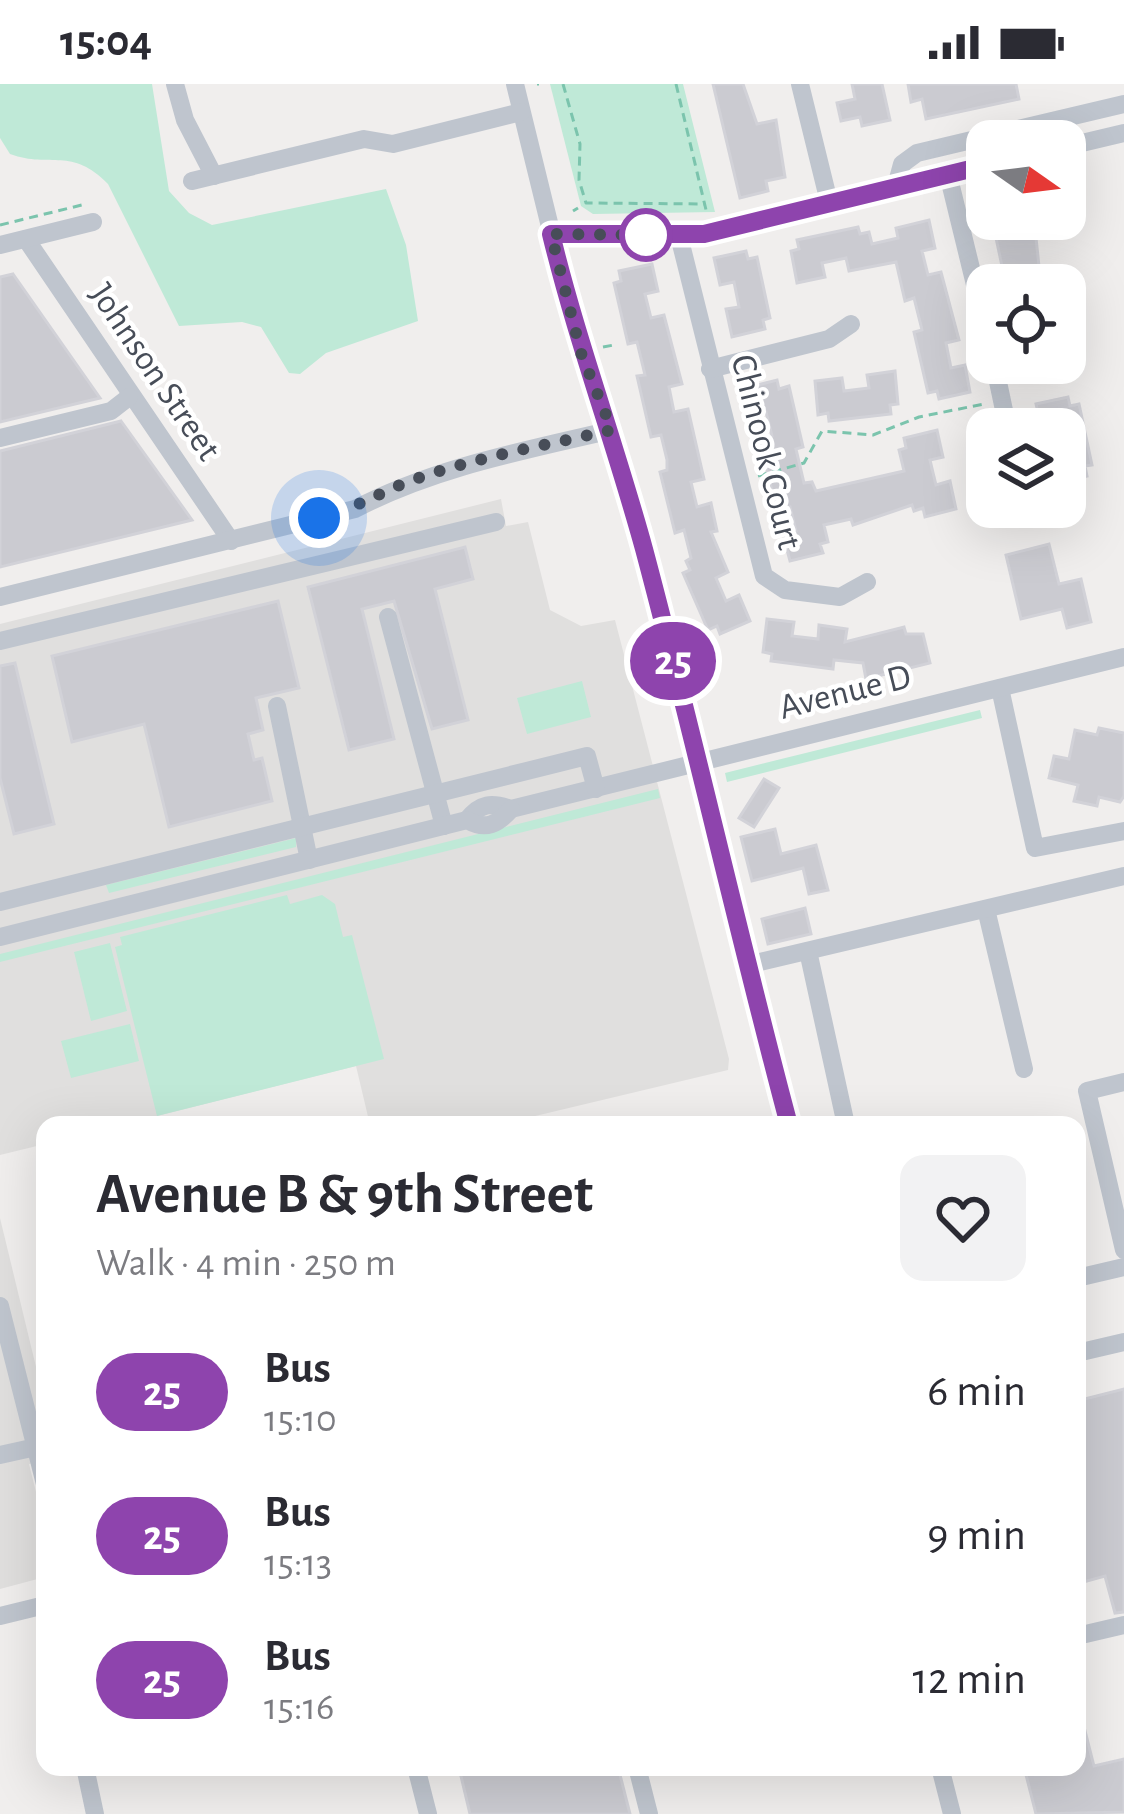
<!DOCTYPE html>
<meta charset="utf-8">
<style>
:root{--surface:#fff;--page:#f2f2f3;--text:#2b2b33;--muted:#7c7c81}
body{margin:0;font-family:"Alegreya Sans",sans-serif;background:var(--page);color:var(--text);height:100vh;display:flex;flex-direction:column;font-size:45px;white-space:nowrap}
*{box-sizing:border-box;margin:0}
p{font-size:39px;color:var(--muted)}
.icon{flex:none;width:66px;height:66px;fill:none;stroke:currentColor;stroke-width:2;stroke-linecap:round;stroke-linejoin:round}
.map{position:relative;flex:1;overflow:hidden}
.sheet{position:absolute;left:36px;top:1032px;width:1050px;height:660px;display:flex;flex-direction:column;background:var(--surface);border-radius:24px;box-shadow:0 12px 48px #0002}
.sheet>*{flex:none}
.badge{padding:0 24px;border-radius:39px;font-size:42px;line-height:78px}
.needle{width:78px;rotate:104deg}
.fabs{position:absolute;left:966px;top:36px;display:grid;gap:24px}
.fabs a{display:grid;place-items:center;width:120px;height:120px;border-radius:24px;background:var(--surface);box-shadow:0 12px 48px #0002;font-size:60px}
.you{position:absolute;width:60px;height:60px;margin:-30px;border:9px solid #fff;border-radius:50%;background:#1a73e8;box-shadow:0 0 0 18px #1a73e833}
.map>.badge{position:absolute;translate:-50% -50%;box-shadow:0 0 0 6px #fff}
.round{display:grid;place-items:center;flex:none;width:126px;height:126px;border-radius:24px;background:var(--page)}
.overview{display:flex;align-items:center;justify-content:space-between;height:204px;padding:0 60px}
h1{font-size:57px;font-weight:700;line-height:90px}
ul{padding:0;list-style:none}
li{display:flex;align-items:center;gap:36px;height:144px;padding:0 60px}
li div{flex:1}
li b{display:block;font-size:45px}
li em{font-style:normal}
li .badge{min-width:132px;font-weight:700;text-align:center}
.status{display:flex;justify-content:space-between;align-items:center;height:84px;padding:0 60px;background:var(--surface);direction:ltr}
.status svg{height:33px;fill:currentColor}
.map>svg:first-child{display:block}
.education{fill:#e0dfde}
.green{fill:#bfe9d7}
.building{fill:#cbcbd1;stroke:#d2d2d8;stroke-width:3}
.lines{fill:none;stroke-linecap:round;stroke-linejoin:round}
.path{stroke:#7bc4ad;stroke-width:3;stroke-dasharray:9 6;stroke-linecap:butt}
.minor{stroke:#bfc5ce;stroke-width:18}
.line-casing{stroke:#fff;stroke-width:27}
.line{stroke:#8e44ad;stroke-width:18}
.walk{stroke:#474d58;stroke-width:12;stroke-dasharray:0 21.6}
.stop-dot{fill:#fff;stroke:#8e44ad;stroke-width:6}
.labels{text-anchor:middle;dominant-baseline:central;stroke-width:9;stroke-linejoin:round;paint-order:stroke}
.street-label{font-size:36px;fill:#474d58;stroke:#fff}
</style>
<div class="status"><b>15:04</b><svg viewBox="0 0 49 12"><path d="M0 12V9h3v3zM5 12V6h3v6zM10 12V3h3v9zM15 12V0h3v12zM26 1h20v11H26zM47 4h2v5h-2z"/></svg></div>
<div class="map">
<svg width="1124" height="1730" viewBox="0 0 1124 1730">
<rect width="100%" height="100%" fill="#f0eeed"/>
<g class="education">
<path d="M501,415L506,442L528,438L550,526L581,542L615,536L729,975L728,986L498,1041H370L356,982L121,1041H45V1060L0,1071V540Z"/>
<path d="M0,1134L45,1320V1377L29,1380L45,1444V1493L0,1505Z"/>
</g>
<g class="green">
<path d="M0,0H152L169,107L189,129L212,141L386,105L406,161L418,237L326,269L300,290L289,289L261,243L242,238L179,242L108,100C71,62 52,85 10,70L0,54Z"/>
<path d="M550,0H683L715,128L593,130L581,122Z"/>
<path d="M582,597L591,633L527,650L517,614Z"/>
<path d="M980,626L982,634L727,698L725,689Z"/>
<path d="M658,705L660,714L0,878V870Z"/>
<path d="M296,754V763L109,809L106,801Z"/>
<path d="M287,811L290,820L322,811L335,820L343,853L352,851L384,975L157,1032L115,863L122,861L120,853Z"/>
<path d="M110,859L127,927L91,937L74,868Z"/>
<path d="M130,940L139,977L71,994L61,957Z"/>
</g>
<g class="building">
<path d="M713,0H743L757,40L776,36L785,93L766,97L768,107L740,114Z"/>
<path d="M852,0H882L890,36L862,42L860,33L841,37L837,19L855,15Z"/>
<path d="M908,0H1016L1019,15L926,35L922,15L911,18Z"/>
<path d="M992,135H1034L1041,201H1006Z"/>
<path d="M929,136L935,164L922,167L928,191L941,188L959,256L946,259L951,284L965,281L970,308L939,315L937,307L928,309L914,248L922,246L914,214L905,217L896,178L849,187L846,174L822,179L825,193L797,199L791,167L799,165L797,156L858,143L860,150L869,148L872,160L898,154L896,144Z"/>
<path d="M746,167L748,175L757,173L770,234L763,236L765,245L732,253L726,225L739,223L734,198L720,201L714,174Z"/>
<path d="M652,180L658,207L645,210L651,234L664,231L682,300L669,303L674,328L688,325L704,395L691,398L697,423L711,419L717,447L711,448L728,488L716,494L726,517L739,511L750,537L720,550L717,542L708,546L683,489L690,486L686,477L691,474L684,446L675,449L660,388L667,386V376L661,351L651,353L637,292L645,291L637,258L628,260L614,199L621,197L619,187Z"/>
<path d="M13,190L100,314L0,338V193Z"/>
<path d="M895,287L898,320L890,321L891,330L829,337L828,329L818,331L815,297L842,294L844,307L869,304L867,291Z"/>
<path d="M777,296L779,305L789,302L803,363L796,365L804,399L812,398L816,407L904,387L899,366L906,364L904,354L937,346L943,373L930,376L936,401L950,397L956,425L925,433L923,424L914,427L912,421L853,441L851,435L824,441L828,458L820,460L823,469L790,477L783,451L796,447L790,423L777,426L759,356L772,352L766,328L753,331L746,304Z"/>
<path d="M1068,313L1070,322L1079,320L1092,381L1085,382L1087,392L1065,397V345H1042L1036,320Z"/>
<path d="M121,337L192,436L0,483V367Z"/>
<path d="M1049,460L1059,500L1081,495L1091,538L1067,544L1062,525L1021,535L1006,471Z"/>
<path d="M465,463L473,495L435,505L468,636L432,645L394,517L362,525L394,655L349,666L308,503Z"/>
<path d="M278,517L299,604L256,614L263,646L248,650L254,676L262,674L272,717L169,743L144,640L72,658L52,572Z"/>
<path d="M767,535L794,538L792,552L818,555L819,541L847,545L845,558L904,543L906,550H923L930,579L866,595L863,579L834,576L833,585L771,577L772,570L763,568Z"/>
<path d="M15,579L54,740L14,750L0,694V582Z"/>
<path d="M1099,644L1124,649V712L1120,718L1099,713L1097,722L1074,717L1078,701L1049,694L1054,672L1069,675L1075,646L1097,651Z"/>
<path d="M764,695L779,704L754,743L739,734Z"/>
<path d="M775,745L781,770L816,761L828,806L809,810L803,784L752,797L741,753Z"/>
<path d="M805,824L811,850L768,860L762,835Z"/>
<path d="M1124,1305V1528L1115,1529L1105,1492L1080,1499L1077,1488V1317Z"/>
<path d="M1077,1635H1082L1094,1682L1124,1675V1728L1036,1730L1024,1683H1077Z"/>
<path d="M477,1683H618L630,1730H470L460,1688Z"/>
</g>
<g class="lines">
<g class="path">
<path d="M537,0H539"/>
<path d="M563,0L580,60L579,96L586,119L705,120"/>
<path d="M676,0L707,130"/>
<path d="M573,127L578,124"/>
<path d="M0,141L86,120"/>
<path d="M603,263L614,261"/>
<path d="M758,392L804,379L822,347L873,351L919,333L984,320"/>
</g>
<g class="minor">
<path d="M175,0L185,36L214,92"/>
<path d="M515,0L581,269L612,346L701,678L788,1041"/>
<path d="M800,0L829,118"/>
<path d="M1065,63L1124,49"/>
<path d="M948,90L987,250"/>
<path d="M192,97L364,55L393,60L521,28"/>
<path d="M896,102L902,80L917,69L1124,20"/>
<path d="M551,150H704L987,81"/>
<path d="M679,152L764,492L785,506L840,513L867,498"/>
<path d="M26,155L231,457"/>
<path d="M0,161L93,138"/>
<path d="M994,279L1008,345"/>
<path d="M710,285L829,255L851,240"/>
<path d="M0,354L111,327L129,313"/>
<path d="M0,513L355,425C436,383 523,367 612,346"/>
<path d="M388,533L444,742"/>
<path d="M0,557L496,438"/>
<path d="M1000,604L1035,764L1124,747"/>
<path d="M277,622L309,776"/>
<path d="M467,736C480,719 492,718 511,725L1124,573"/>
<path d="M0,818L587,672L596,705"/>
<path d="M986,825L1024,985"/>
<path d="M0,853L467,736C486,747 498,740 511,725"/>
<path d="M808,867L846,1041"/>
<path d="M747,881L1124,792"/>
<path d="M1124,998L1087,1007L1124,1166"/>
<path d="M1077,1194L1124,1183"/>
<path d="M0,1222L45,1400"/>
<path d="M1077,1269L1124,1258"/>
<path d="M0,1371L36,1363"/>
<path d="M0,1532L45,1521"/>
<path d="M1077,1552L1124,1541"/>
<path d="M85,1683L95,1730"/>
<path d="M416,1683L428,1730"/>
<path d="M637,1683L649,1730"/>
<path d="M940,1683L952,1730"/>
</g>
</g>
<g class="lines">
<g class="line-casing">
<path id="line" d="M789,1041C738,850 695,656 644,465C615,359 577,257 551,150H704L987,81"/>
</g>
<use href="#line" class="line"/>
<path class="walk" d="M319,434C353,426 380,408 413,396C477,373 546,361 612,346L581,269L551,150L646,151"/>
</g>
<circle class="stop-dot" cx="646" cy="151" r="24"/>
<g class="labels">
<g class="street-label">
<text transform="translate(155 288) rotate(56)">Johnson Street</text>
<text transform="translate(766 368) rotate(76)">Chinook Court</text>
<text transform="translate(845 608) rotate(-14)">Avenue D</text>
</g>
</g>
</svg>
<div class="fabs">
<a><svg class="needle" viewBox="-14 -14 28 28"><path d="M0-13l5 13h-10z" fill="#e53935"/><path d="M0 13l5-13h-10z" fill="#7c7c81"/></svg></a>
<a><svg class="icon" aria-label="locate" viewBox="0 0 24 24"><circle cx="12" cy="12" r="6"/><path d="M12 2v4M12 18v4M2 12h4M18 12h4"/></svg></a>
<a><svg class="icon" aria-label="layers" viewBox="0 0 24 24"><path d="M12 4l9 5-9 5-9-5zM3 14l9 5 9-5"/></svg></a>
</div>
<div class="you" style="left:319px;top:434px"></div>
<b class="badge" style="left:673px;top:577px;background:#8e44ad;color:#fff">25</b>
<section class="sheet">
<div class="overview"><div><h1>Avenue B &amp; 9th Street</h1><p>Walk · 4 min · 250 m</p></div><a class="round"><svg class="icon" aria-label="heart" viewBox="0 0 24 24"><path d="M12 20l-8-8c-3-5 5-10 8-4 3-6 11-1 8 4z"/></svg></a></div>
<ul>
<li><span class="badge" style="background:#8e44ad;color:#fff">25</span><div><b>Bus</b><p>15:10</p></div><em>6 min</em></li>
<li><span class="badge" style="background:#8e44ad;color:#fff">25</span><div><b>Bus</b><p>15:13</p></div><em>9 min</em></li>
<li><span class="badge" style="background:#8e44ad;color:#fff">25</span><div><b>Bus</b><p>15:16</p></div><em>12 min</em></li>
</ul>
</section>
</div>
